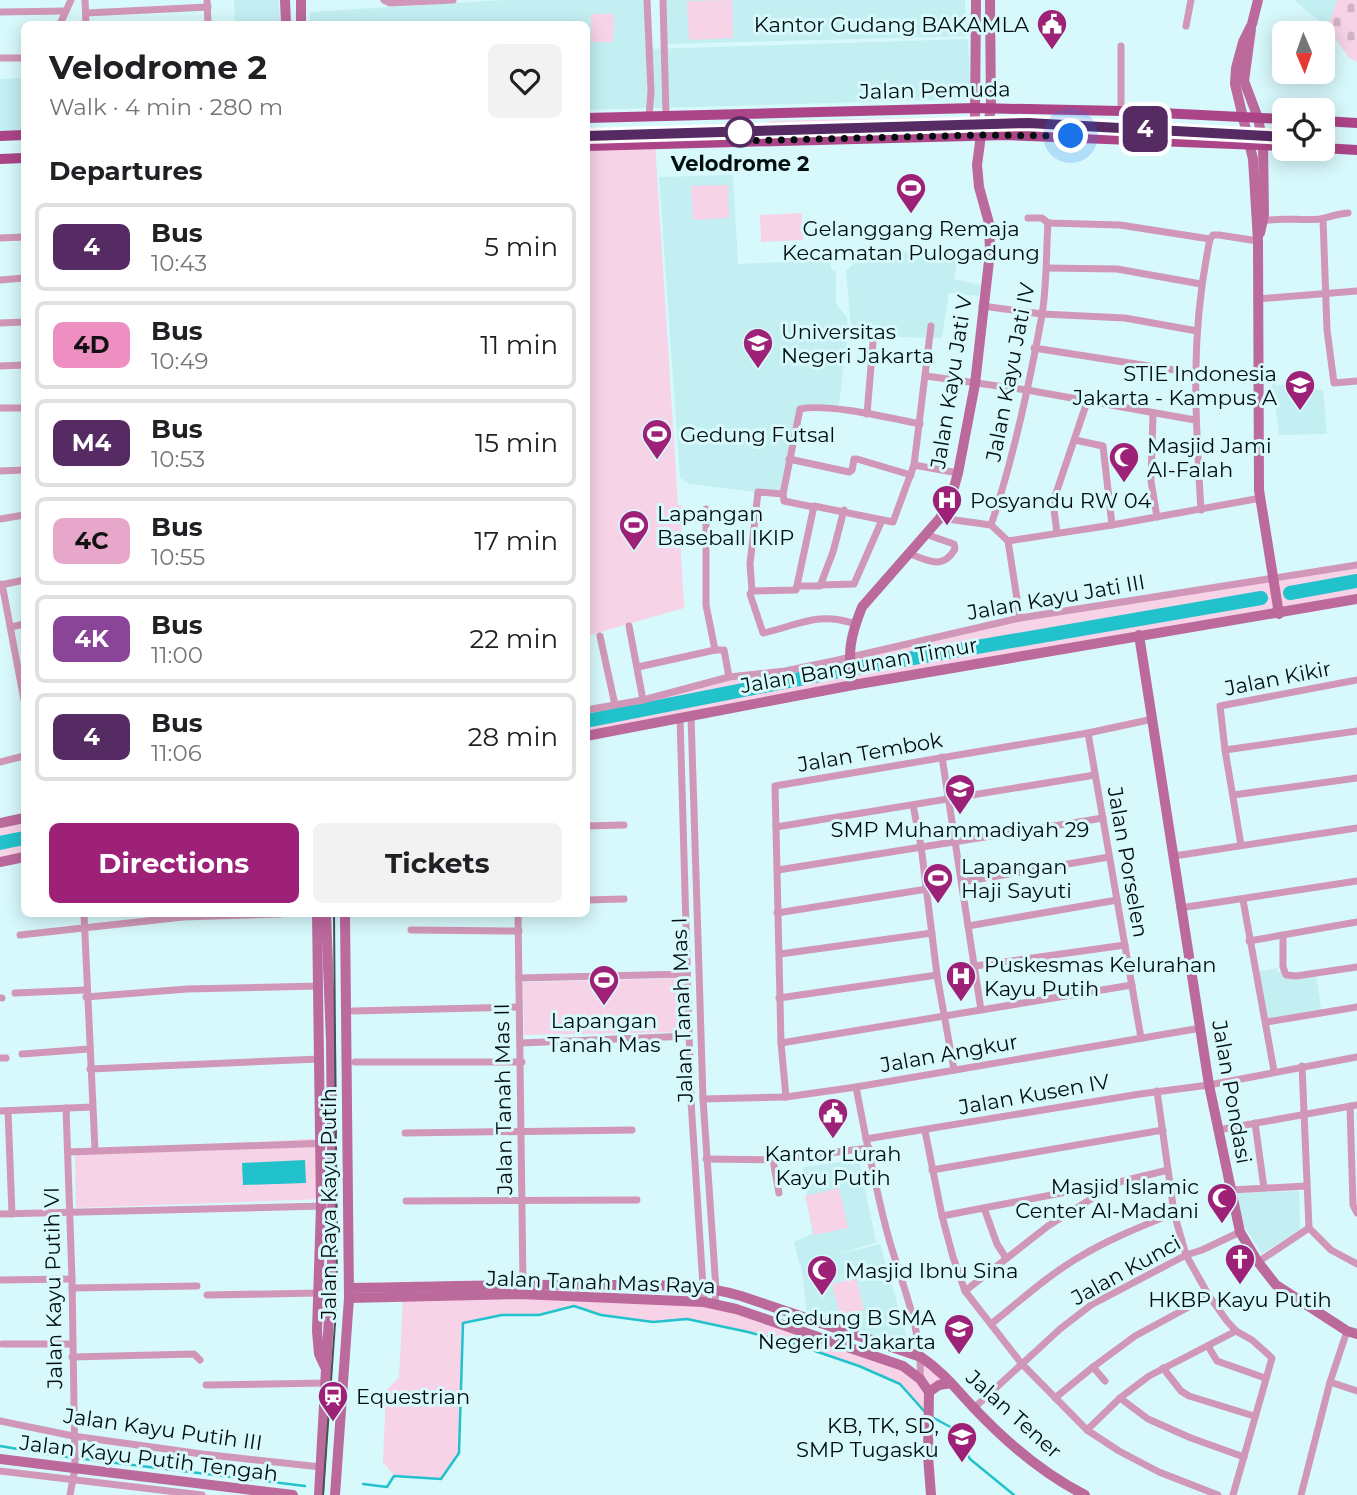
<!DOCTYPE html>
<meta charset="utf-8">
<style>
:root{--surface:#fff;--page:#f2f2f2;--text:#202124;--muted:#757577;--line:#e0e0e0;--accent:#9d2177}
body{margin:0;font-family:Montserrat,sans-serif;background:var(--page);color:var(--text);height:100vh;display:flex;flex-direction:column;font-size:26px;white-space:nowrap}
*{box-sizing:border-box;margin:0}
p{font-size:23px;color:var(--muted)}
.icon{flex:none;width:38px;height:38px;fill:none;stroke:currentColor;stroke-width:2;stroke-linecap:round;stroke-linejoin:round}
.map{position:relative;flex:1;overflow:hidden}
.drawer{position:absolute;left:21px;top:21px;width:569px;height:896px;display:flex;flex-direction:column;background:var(--surface);border-radius:10px;box-shadow:0 4px 18px #0003}
.drawer>*{flex:none}
.badge{padding:0 14px;border-radius:10px;font-size:24px;line-height:46px}
.needle{width:46px;rotate:178deg}
.buttons{position:absolute;left:1272px;top:21px;display:grid;gap:14px}
.buttons a{display:grid;place-items:center;width:63px;height:63px;border-radius:10px;background:var(--surface);box-shadow:0 4px 18px #0003;font-size:35px}
.you{position:absolute;width:35px;height:35px;margin:-18px;border:5px solid #fff;border-radius:50%;background:#1a73e8;box-shadow:0 0 0 10px #1a73e833}
.map>.badge{position:absolute;translate:-50% -50%;box-shadow:0 0 0 4px #fff}
h2{padding:0 28px;font-size:26px;line-height:63px}
.round{display:grid;place-items:center;flex:none;width:74px;height:74px;border-radius:10px;background:var(--page)}
.head{display:flex;align-items:center;justify-content:space-between;height:119px;padding:0 28px}
h1{font-size:33px;font-weight:700;line-height:52px}
.action{display:flex;gap:14px;margin-top:auto;padding:14px 28px}
.action a{flex:1;height:80px;border-radius:10px;background:var(--accent);color:#fff;font-size:28px;font-weight:700;line-height:80px;text-align:center}
.action a+a{background:var(--page);color:var(--text)}
ul{padding:0;list-style:none}
li{display:flex;align-items:center;gap:21px;height:88px;margin:0 14px 10px;padding:0 14px;border:4px solid var(--line);border-radius:10px}
li div{flex:1}
li b{display:block;font-size:26px}
li em{font-style:normal}
li .badge{min-width:77px;font-weight:700;text-align:center}
.map>svg:first-child{display:block}
.built{fill:#c3eff2}
.grass{fill:#f6d3e6}
.cemetery{fill:url(#cemetery-stones)}
.water{fill:#22c2cc}
.lines{fill:none;stroke-linecap:round;stroke-linejoin:round}
.stream{stroke:#22c2cc;stroke-width:2.5}
.river{stroke:#22c2cc;stroke-width:14}
.street{stroke:#d197b8;stroke-width:7}
.secondary{stroke:#bc699c;stroke-width:10}
.primary{stroke:#ab4587;stroke-width:10}
.tram{stroke:#425455;stroke-width:2}
.line-casing{stroke:#fff;stroke-width:16}
.line{stroke:#562a62;stroke-width:10}
.walk{stroke:#030e0f;stroke-width:7;stroke-dasharray:0 12.6}
.stop-dot{fill:#fff;stroke:#562a62;stroke-width:3.5}
.labels{text-anchor:middle;dominant-baseline:central;stroke-width:6;stroke-linejoin:round;paint-order:stroke}
.poi-label{font-size:21px;fill:#030e0f;stroke:#d7f9fc;text-anchor:start}
.street-label{font-size:21px;fill:#030e0f;stroke:#d7f9fc}
.stop-label{font-size:21px;font-weight:bold;fill:#030e0f;stroke:#d7f9fc}
</style>
<div class="map">
<svg width="1357" height="1495" viewBox="0 0 1357 1495">
<defs>
<pattern id="cemetery-stones" width="16" height="16" patternUnits="userSpaceOnUse" patternTransform="scale(1.75)"><rect width="16" height="16" fill="#f6d3e6"/><path d="M2 7V4a2 2 0 0 1 4 0v3zM10 15v-3a2 2 0 0 1 4 0v3z" fill="#d1b4c4"/></pattern>
</defs>
<rect width="100%" height="100%" fill="#d7f9fc"/>
<g class="built">
<path d="M234,0H279L280,24H235Z"/>
<path d="M505,0H646L648,49L968,39L971,99L586,110V24H310V12Z"/>
<path d="M663,0H965L966,36L664,44Z"/>
<path d="M1294,0H1337L1328,28Z"/>
<path d="M24,78V132H0V79Z"/>
<path d="M733,175L738,264L830,260L831,269L836,272V304L847,317L848,333L838,411L799,406L780,495L689,484L680,478L659,177Z"/>
<path d="M929,250L958,258L954,279L981,285L979,296L949,293L942,338L852,336L846,271L863,255Z"/>
<path d="M1272,384L1323,390L1327,434L1279,435Z"/>
<path d="M1277,968L1278,972H1282L1284,979L1316,976L1322,1014L1266,1023L1256,972Z"/>
<path d="M859,1159L876,1242L836,1255L880,1244L910,1348L807,1314L801,1264H799L794,1242L812,1234L803,1167Z"/>
<path d="M1299,1191L1300,1229L1262,1254L1243,1225L1237,1193Z"/>
</g>
<g class="grass">
<path d="M732,0L733,38L689,40L687,1Z"/>
<path d="M591,14H614L613,42H591Z"/>
<path d="M958,117V126L769,131V121Z"/>
<path d="M1006,117L1104,119L1153,124L1154,129L1006,124Z"/>
<path d="M655,143L678,505L683,506L681,554L684,608L586,636V146Z"/>
<path d="M728,185L729,218L693,220L691,186Z"/>
<path d="M802,213L803,240L761,242L760,215Z"/>
<path d="M1357,566V599L586,736V710L729,677L785,671L1020,618Z"/>
<path d="M24,818V857L0,862V823Z"/>
<path d="M684,978L685,1032L524,1035L523,982Z"/>
<path d="M325,1138L324,1199L76,1208L75,1153Z"/>
<path d="M839,1188L848,1228L814,1235L805,1196Z"/>
<path d="M856,1278L864,1310L840,1316L832,1284Z"/>
<path d="M491,1295L704,1302L903,1366L920,1379L921,1357L951,1383L933,1387L928,1415L900,1384L859,1366L765,1336L687,1319L653,1322L601,1315L574,1306L539,1315H502L463,1323L459,1453L441,1479L394,1476L383,1462L386,1390L399,1378L403,1298Z"/>
</g>
<path class="cemetery" d="M1337,0H1357V62L1349,58L1328,28Z"/>
<path class="water" d="M305,1160L306,1183L243,1185L242,1163Z"/>
<g class="lines">
<g class="stream">
<path d="M815,1351L859,1366L900,1384L924,1411"/>
<path d="M932,1417L954,1429L970,1459L1014,1495"/>
<path d="M0,1446L59,1456L305,1486"/>
<path d="M363,1484L387,1487L394,1476L441,1479L459,1453L463,1323L502,1315H539L574,1306L601,1315L653,1322L687,1319L748,1332L794,1344"/>
</g>
<g class="river">
<path d="M1290,593L1357,581"/>
<path d="M586,721L850,669L1261,598"/>
<path d="M0,843L24,838"/>
</g>
<g class="street">
<path d="M85,0L86,24"/>
<path d="M207,0L208,24"/>
<path d="M384,0L390,3L453,0"/>
<path d="M647,0L651,91L649,117"/>
<path d="M663,0L666,116"/>
<path d="M0,12L66,11"/>
<path d="M86,13L208,7"/>
<path d="M60,24L71,0"/>
<path d="M1186,26L1191,0"/>
<path d="M1121,46V111"/>
<path d="M0,58H24"/>
<path d="M1028,218H1042L1048,223"/>
<path d="M1323,219L1327,330L1334,383L1357,381"/>
<path d="M1263,221C1282,217 1301,221 1320,219C1330,217 1336,214 1348,213"/>
<path d="M1048,223L1120,225L1210,239"/>
<path d="M0,238L24,237"/>
<path d="M1047,268L1117,269L1201,284"/>
<path d="M0,280L24,278"/>
<path d="M1257,299L1357,291"/>
<path d="M982,306L1042,314L1125,318L1197,331"/>
<path d="M0,323L24,322"/>
<path d="M1034,348L1194,373"/>
<path d="M0,366L24,365"/>
<path d="M926,376L1027,390L1195,420"/>
<path d="M0,408H24"/>
<path d="M1153,413L1151,481L1157,517"/>
<path d="M867,414L873,342"/>
<path d="M1075,440L1103,446L1112,525"/>
<path d="M789,459L849,472L852,470L854,459H857L911,475"/>
<path d="M914,465L931,326"/>
<path d="M0,471L24,470"/>
<path d="M783,494L800,409C828,403 890,418 920,424"/>
<path d="M706,509V605L715,650H724L729,677"/>
<path d="M1201,510C1195,414 1190,334 1210,239L1213,235H1219L1258,241"/>
<path d="M940,518L991,525L1008,541"/>
<path d="M0,519L24,515"/>
<path d="M991,525C1014,457 1029,386 1042,315C1047,284 1046,253 1048,223"/>
<path d="M1057,533L1053,502L1087,402"/>
<path d="M908,553C928,561 943,570 955,549L954,544L925,534"/>
<path d="M2,584L24,700"/>
<path d="M1,585L24,580"/>
<path d="M821,585L854,584L882,520"/>
<path d="M797,586H820L833,552L844,510"/>
<path d="M752,591L750,564L758,492L783,494L784,501L813,507"/>
<path d="M1020,618L1008,541L1112,525L1261,498"/>
<path d="M856,624C816,611 800,625 763,633L750,594L752,591L796,590L814,506L893,522L914,465L958,473"/>
<path d="M629,626L643,700"/>
<path d="M11,627L24,624"/>
<path d="M600,636L615,705"/>
<path d="M638,667L715,650"/>
<path d="M586,710L643,700L729,677L785,671L838,660L1020,618L1357,565"/>
<path d="M691,715L703,1099L716,1289L715,1304"/>
<path d="M680,717L691,1101L704,1302"/>
<path d="M1088,733L1141,1038"/>
<path d="M1225,750L1357,731"/>
<path d="M942,757L981,1010"/>
<path d="M0,762L24,756"/>
<path d="M1233,795L1357,778"/>
<path d="M913,805L921,846L937,975L954,1070"/>
<path d="M586,826L624,825"/>
<path d="M776,827L1095,775"/>
<path d="M1241,845L1225,750L1220,706L1357,680"/>
<path d="M1174,856L1357,828"/>
<path d="M778,870L1103,818"/>
<path d="M962,882L1109,857"/>
<path d="M586,900L624,899"/>
<path d="M1243,900L1274,1071"/>
<path d="M1180,908L1357,881"/>
<path d="M777,913L927,889"/>
<path d="M84,914L95,1150"/>
<path d="M518,914L523,1284"/>
<path d="M968,926L1117,900"/>
<path d="M411,930L519,931"/>
<path d="M20,935L183,917L280,914"/>
<path d="M1283,935V967L1286,975L1296,976L1357,967"/>
<path d="M1249,941L1357,922"/>
<path d="M780,954L932,933"/>
<path d="M975,966L1125,945"/>
<path d="M519,978L687,974"/>
<path d="M15,993L86,990"/>
<path d="M86,997L187,989L319,986"/>
<path d="M0,998H2"/>
<path d="M779,998L937,975"/>
<path d="M353,1011L519,1007"/>
<path d="M1267,1022L1357,1007"/>
<path d="M521,1043L689,1036"/>
<path d="M781,1043L1132,985"/>
<path d="M22,1054L89,1049"/>
<path d="M0,1058H6"/>
<path d="M355,1062H522"/>
<path d="M1302,1066L1309,1228L1331,1250L1357,1264"/>
<path d="M90,1069L319,1059"/>
<path d="M856,1087C866,1138 875,1189 889,1239C902,1285 923,1331 920,1379"/>
<path d="M1157,1091L1174,1213L1186,1255L1209,1296L1227,1321L1236,1331L1252,1340L1272,1358L1233,1495"/>
<path d="M786,1097L781,1043L775,786L1088,733L1153,719"/>
<path d="M703,1099L786,1097L856,1087L1201,1028"/>
<path d="M1350,1106L1353,1205L1357,1213"/>
<path d="M66,1108L72,1279L75,1468L70,1495"/>
<path d="M0,1111L92,1107"/>
<path d="M8,1111L12,1214"/>
<path d="M1255,1123L1264,1188"/>
<path d="M1218,1130L1357,1105"/>
<path d="M925,1131L942,1216L953,1257L965,1291L1021,1363L1087,1430L1119,1451L1159,1472L1218,1495"/>
<path d="M405,1133L632,1130"/>
<path d="M866,1139L1140,1094L1209,1085L1357,1057"/>
<path d="M68,1152L332,1143"/>
<path d="M706,1159L773,1160L869,1148"/>
<path d="M773,1160L779,1193"/>
<path d="M932,1170L1163,1130"/>
<path d="M1231,1190L1306,1186"/>
<path d="M406,1201L637,1200"/>
<path d="M984,1208L997,1244L1006,1258"/>
<path d="M0,1214L325,1206"/>
<path d="M942,1216L1119,1182L1168,1170"/>
<path d="M1258,1262L1309,1228"/>
<path d="M0,1280L72,1279"/>
<path d="M72,1288L197,1286"/>
<path d="M965,1291L1048,1226L1115,1184"/>
<path d="M207,1295L319,1293"/>
<path d="M991,1324C1020,1301 1048,1275 1081,1256C1111,1238 1143,1226 1174,1213"/>
<path d="M2,1344H72"/>
<path d="M1208,1346L1217,1361L1265,1378"/>
<path d="M72,1357L194,1354L200,1360"/>
<path d="M1093,1367L1105,1381"/>
<path d="M1163,1368L1181,1391L1189,1396L1254,1416"/>
<path d="M1330,1382L1357,1391"/>
<path d="M206,1385L326,1383"/>
<path d="M1055,1398L1093,1367L1135,1336L1209,1296"/>
<path d="M1120,1398L1148,1419L1191,1438L1244,1457"/>
<path d="M974,1408L1060,1329L1091,1305L1186,1255L1202,1250L1240,1232"/>
<path d="M0,1421L73,1436L202,1454L321,1467"/>
<path d="M1087,1430L1120,1398L1149,1376L1236,1331"/>
<path d="M0,1471L202,1495"/>
<path d="M1301,1495L1330,1382L1347,1331"/>
</g>
<g class="secondary">
<path d="M285,0L286,24"/>
<path d="M301,0V24"/>
<path d="M976,0L975,116L976,125L981,135"/>
<path d="M1258,0L1252,24L1243,42L1236,68L1235,84L1253,159L1258,241L1259,490L1279,614"/>
<path d="M1251,29L1244,81L1258,118L1263,144L1264,215L1260,233"/>
<path d="M1139,635L1209,1085L1240,1232L1258,1262L1276,1285L1347,1331L1357,1334"/>
<path d="M853,685C847,653 850,637 862,607L940,518L951,498L958,473L975,384L990,252L989,223L979,187L977,165L981,135L988,124L991,109L990,0"/>
<path d="M586,736L853,685L1357,599"/>
<path d="M0,823L24,818"/>
<path d="M0,862L24,857"/>
<path d="M317,914L321,1206L317,1331L319,1354L325,1367"/>
<path d="M349,1288C434,1287 518,1284 602,1285C648,1285 696,1283 741,1296L921,1357C942,1371 956,1389 973,1407C1005,1441 1043,1474 1085,1495"/>
<path d="M349,1298L520,1294L704,1302L736,1309L903,1366L920,1379L929,1392L928,1456L931,1495"/>
<path d="M929,1392L939,1385L951,1383"/>
<path d="M0,1459L293,1495"/>
<path d="M319,1495L333,1244L331,1041L326,914"/>
<path d="M335,1495L349,1298L345,914"/>
</g>
<g class="primary">
<path d="M586,118L975,108L1121,111L1284,119"/>
<path d="M1323,121L1357,123"/>
<path d="M0,136L24,135"/>
<path d="M586,146L1006,135L1284,146"/>
<path d="M1323,148L1357,150"/>
<path d="M0,159L24,158"/>
</g>
<path class="tram" d="M323,1495L337,1295L334,914"/>
</g>
<g class="lines">
<g class="line-casing">
<path id="line" d="M586,136L1028,123L1284,137"/>
</g>
<use href="#line" class="line"/>
<path class="walk" d="M740,132V141L981,135L1071,136"/>
</g>
<defs>
<g id="civic-pin" transform="scale(1.575)"><path d="M0 17L-7.5 6A9.5 9.5 0 1 1 7.5 6Z" fill="#9d2177" stroke="#d7f9fc"/><path d="M-.6-6.5H3V-4.5H.6V-3L4-1V1h2V6H-6V1h2V-1L-.6-3ZM-1.2 2.5V6h2.4V2.5Z" fill="#fff"/></g>
<g id="stadium-pin" transform="scale(1.575)"><path d="M0 17L-7.5 6A9.5 9.5 0 1 1 7.5 6Z" fill="#9d2177" stroke="#d7f9fc"/><path d="M0-5a6.5 5 0 1 0 0 10a6.5 5 0 1 0 0-10ZM-3.5-1.8h7v3.6h-7Z" fill="#fff"/></g>
<g id="university-pin" transform="scale(1.575)"><path d="M0 17L-7.5 6A9.5 9.5 0 1 1 7.5 6Z" fill="#9d2177" stroke="#d7f9fc"/><path d="M0-5L7-2L0 1L-7-2ZM-4 1L0 2.5L4 1V4Q0 6-4 4Z" fill="#fff"/></g>
<g id="mosque-pin" transform="scale(1.575)"><path d="M0 17L-7.5 6A9.5 9.5 0 1 1 7.5 6Z" fill="#9d2177" stroke="#d7f9fc"/><path d="M3.5-4.9A6 6 0 1 0 3.5 4.9A5 5 0 1 1 3.5-4.9Z" fill="#fff"/></g>
<g id="hospital-pin" transform="scale(1.575)"><path d="M0 17L-7.5 6A9.5 9.5 0 1 1 7.5 6Z" fill="#9d2177" stroke="#d7f9fc"/><path d="M-5-5h3v3.5h4V-5h3V5h-3V1.5h-4V5h-3Z" fill="#fff"/></g>
<g id="school-pin" transform="scale(1.575)"><path d="M0 17L-7.5 6A9.5 9.5 0 1 1 7.5 6Z" fill="#9d2177" stroke="#d7f9fc"/><path d="M0-5L7-2L0 1L-7-2ZM-4 1L0 2.5L4 1V4Q0 6-4 4Z" fill="#fff"/></g>
<g id="church-pin" transform="scale(1.575)"><path d="M0 17L-7.5 6A9.5 9.5 0 1 1 7.5 6Z" fill="#9d2177" stroke="#d7f9fc"/><path d="M-1.2-6h2.4v3.5h3.3v2.4h-3.3V6h-2.4V-.1h-3.3v-2.4h3.3Z" fill="#fff"/></g>
<g id="station-pin" transform="scale(1.575)"><path d="M0 17L-7.5 6A9.5 9.5 0 1 1 7.5 6Z" fill="#9d2177" stroke="#d7f9fc"/><path d="M-3-6H3Q5-6 5-4V2Q5 4 3 4L4.5 6H3L1.5 4h-3L-3 6H-4.5L-3 4Q-5 4-5 2V-4Q-5-6-3-6ZM-3.5-4v3h7v-3ZM-3.5 1v1.5H-2V1ZM2 1v1.5H3.5V1Z" fill="#fff"/></g>
</defs>
<g fill-rule="evenodd">
<use href="#civic-pin" x="1052" y="24"/>
<use href="#stadium-pin" x="911" y="188"/>
<use href="#university-pin" x="758" y="343"/>
<use href="#university-pin" x="1300" y="385"/>
<use href="#stadium-pin" x="657" y="434"/>
<use href="#mosque-pin" x="1124" y="457"/>
<use href="#hospital-pin" x="947" y="500"/>
<use href="#stadium-pin" x="634" y="525"/>
<use href="#school-pin" x="960" y="789"/>
<use href="#stadium-pin" x="938" y="878"/>
<use href="#hospital-pin" x="961" y="976"/>
<use href="#stadium-pin" x="604" y="980"/>
<use href="#civic-pin" x="833" y="1113"/>
<use href="#mosque-pin" x="1222" y="1198"/>
<use href="#church-pin" x="1240" y="1259"/>
<use href="#mosque-pin" x="822" y="1270"/>
<use href="#school-pin" x="959" y="1329"/>
<use href="#station-pin" x="333" y="1396"/>
<use href="#school-pin" x="962" y="1437"/>
</g>
<circle class="stop-dot" cx="740" cy="132" r="14"/>
<g class="labels">
<g class="poi-label">
<text x="1029" y="24" text-anchor="end">Kantor Gudang BAKAMLA</text>
<text x="911" y="228" text-anchor="middle">Gelanggang Remaja<tspan x="911" dy="24">Kecamatan Pulogadung</tspan></text>
<text x="781" y="331">Universitas<tspan x="781" dy="24">Negeri Jakarta</tspan></text>
<text x="1277" y="373" text-anchor="end">STIE Indonesia<tspan x="1277" dy="24">Jakarta - Kampus A</tspan></text>
<text x="680" y="434">Gedung Futsal</text>
<text x="1147" y="445">Masjid Jami<tspan x="1147" dy="24">Al-Falah</tspan></text>
<text x="970" y="500">Posyandu RW 04</text>
<text x="657" y="513">Lapangan<tspan x="657" dy="24">Baseball IKIP</tspan></text>
<text x="960" y="829" text-anchor="middle">SMP Muhammadiyah 29</text>
<text x="961" y="866">Lapangan<tspan x="961" dy="24">Haji Sayuti</tspan></text>
<text x="984" y="964">Puskesmas Kelurahan<tspan x="984" dy="24">Kayu Putih</tspan></text>
<text x="604" y="1020" text-anchor="middle">Lapangan<tspan x="604" dy="24">Tanah Mas</tspan></text>
<text x="833" y="1153" text-anchor="middle">Kantor Lurah<tspan x="833" dy="24">Kayu Putih</tspan></text>
<text x="1199" y="1186" text-anchor="end">Masjid Islamic<tspan x="1199" dy="24">Center Al-Madani</tspan></text>
<text x="845" y="1270">Masjid Ibnu Sina</text>
<text x="1240" y="1299" text-anchor="middle">HKBP Kayu Putih</text>
<text x="936" y="1317" text-anchor="end">Gedung B SMA<tspan x="936" dy="24">Negeri 21 Jakarta</tspan></text>
<text x="356" y="1396">Equestrian</text>
<text x="939" y="1425" text-anchor="end">KB, TK, SD,<tspan x="939" dy="24">SMP Tugasku</tspan></text>
</g>
<g class="street-label">
<text transform="translate(935 90) rotate(-1)">Jalan Pemuda</text>
<text transform="translate(1010 372) rotate(-79)">Jalan Kayu Jati IV</text>
<text transform="translate(951 382) rotate(-81)">Jalan Kayu Jati V</text>
<text transform="translate(1056 597) rotate(-10)">Jalan Kayu Jati III</text>
<text transform="translate(859 665) rotate(-10)">Jalan Bangunan Timur</text>
<text transform="translate(1278 678) rotate(-11)">Jalan Kikir</text>
<text transform="translate(870 752) rotate(-10)">Jalan Tembok</text>
<text transform="translate(1128 862) rotate(80)">Jalan Porselen</text>
<text transform="translate(682 1010) rotate(-92)">Jalan Tanah Mas I</text>
<text transform="translate(949 1053) rotate(-10)">Jalan Angkur</text>
<text transform="translate(1232 1092) rotate(80)">Jalan Pondasi</text>
<text transform="translate(1034 1094) rotate(-10)">Jalan Kusen IV</text>
<text transform="translate(503 1099) rotate(-91)">Jalan Tanah Mas II</text>
<text transform="translate(328 1204) rotate(-90)">Jalan Raya Kayu Putih</text>
<text transform="translate(1126 1270) rotate(-29)">Jalan Kunci</text>
<text transform="translate(601 1282) rotate(2)">Jalan Tanah Mas Raya</text>
<text transform="translate(53 1288) rotate(-91)">Jalan Kayu Putih VI</text>
<text transform="translate(1014 1414) rotate(42)">Jalan Tener</text>
<text transform="translate(163 1429) rotate(8)">Jalan Kayu Putih III</text>
<text transform="translate(149 1458) rotate(7)">Jalan Kayu Putih Tengah</text>
</g>
<g class="stop-label">
<text x="740" y="163">Velodrome 2</text>
</g>
</g>
</svg>
<div class="buttons">
<a><svg class="needle" viewBox="-14 -14 28 28"><path d="M0-13l5 13h-10z" fill="#e53935"/><path d="M0 13l5-13h-10z" fill="#757577"/></svg></a>
<a><svg class="icon" aria-label="locate" viewBox="0 0 24 24"><circle cx="12" cy="12" r="6"/><path d="M12 2v4M12 18v4M2 12h4M18 12h4"/></svg></a>
</div>
<div class="you" style="left:1071px;top:136px"></div>
<b class="badge" style="left:1145px;top:129px;background:#562a62;color:#fff">4</b>
<section class="drawer">
<div class="head"><div><h1>Velodrome 2</h1><p>Walk · 4 min · 280 m</p></div><a class="round"><svg class="icon" aria-label="heart" viewBox="0 0 24 24"><path d="M12 20l-8-8c-3-5 5-10 8-4 3-6 11-1 8 4z"/></svg></a></div>
<h2>Departures</h2>
<ul>
<li><span class="badge" style="background:#562a62;color:#fff">4</span><div><b>Bus</b><p>10:43</p></div><em>5 min</em></li>
<li><span class="badge" style="background:#ed8fc1;color:#111">4D</span><div><b>Bus</b><p>10:49</p></div><em>11 min</em></li>
<li><span class="badge" style="background:#562a62;color:#fff">M4</span><div><b>Bus</b><p>10:53</p></div><em>15 min</em></li>
<li><span class="badge" style="background:#e7a7ca;color:#111">4C</span><div><b>Bus</b><p>10:55</p></div><em>17 min</em></li>
<li><span class="badge" style="background:#8a4598;color:#fff">4K</span><div><b>Bus</b><p>11:00</p></div><em>22 min</em></li>
<li><span class="badge" style="background:#562a62;color:#fff">4</span><div><b>Bus</b><p>11:06</p></div><em>28 min</em></li>
</ul>
<div class="action"><a>Directions</a><a>Tickets</a></div>
</section>
</div>
